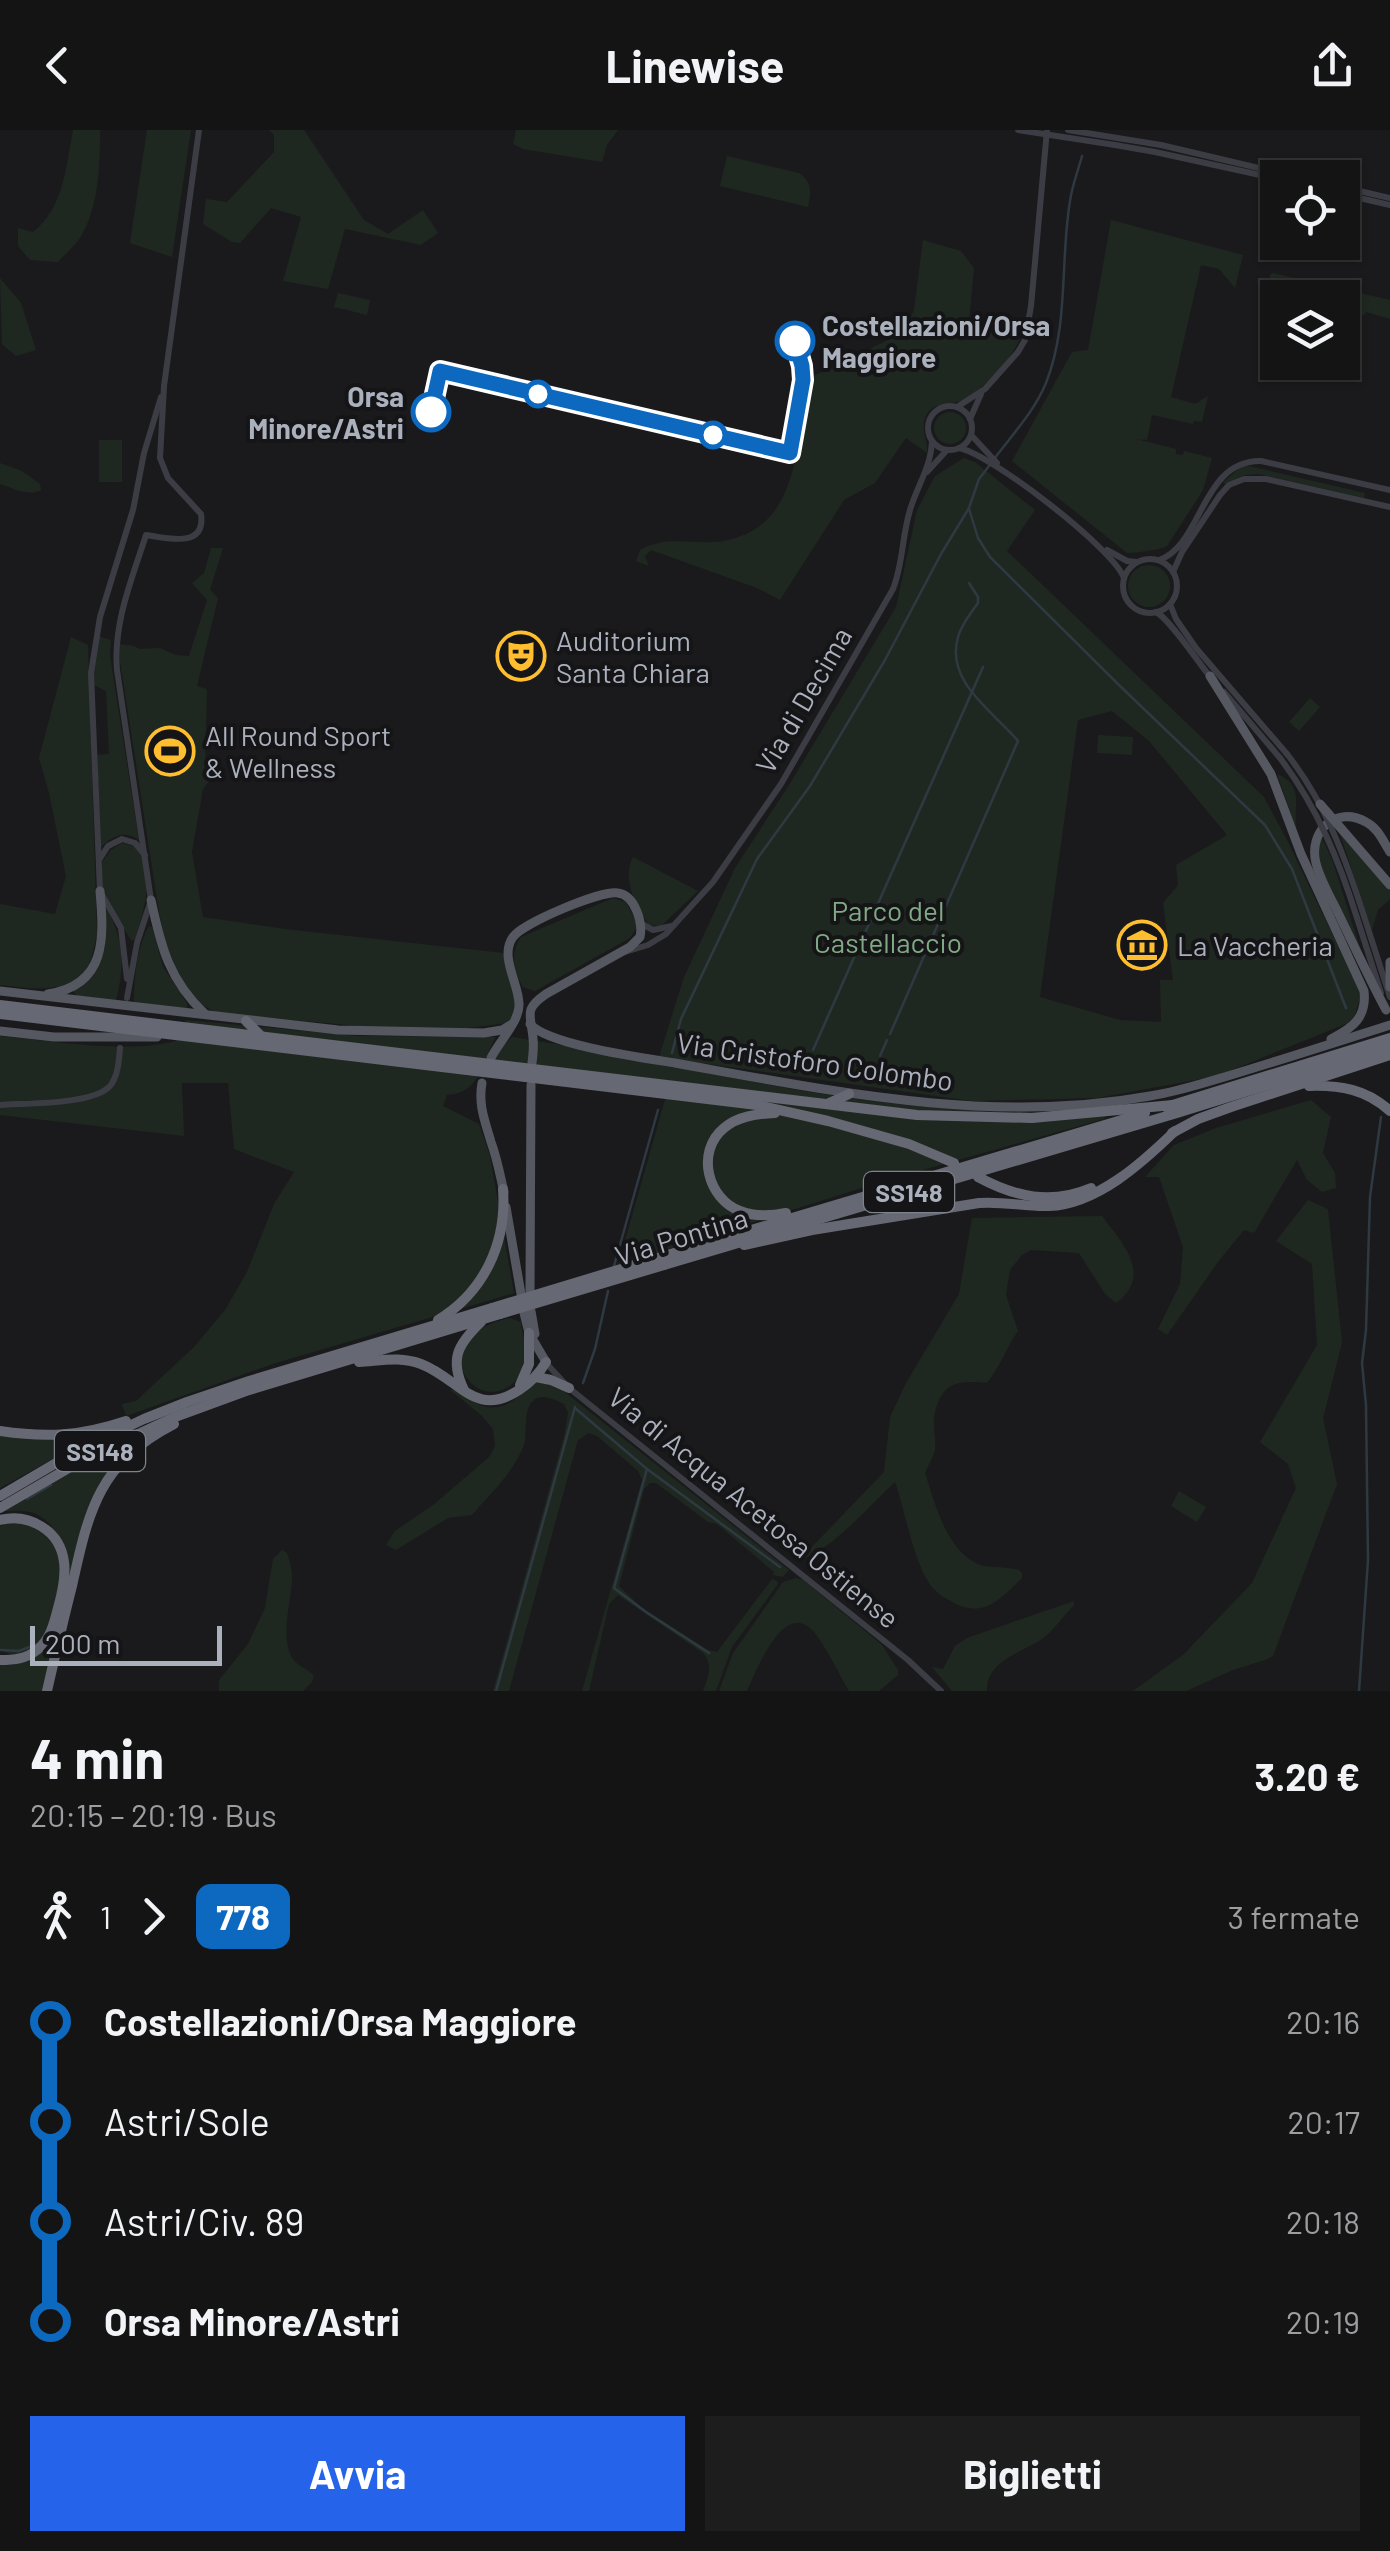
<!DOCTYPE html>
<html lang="it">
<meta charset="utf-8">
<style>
:root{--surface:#141415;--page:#1d1d1e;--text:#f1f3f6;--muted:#9d9ea0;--line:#333334;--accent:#2563eb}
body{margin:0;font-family:Barlow,sans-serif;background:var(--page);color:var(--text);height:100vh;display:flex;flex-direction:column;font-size:38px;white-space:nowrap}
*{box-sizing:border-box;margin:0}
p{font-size:32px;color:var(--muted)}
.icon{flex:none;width:55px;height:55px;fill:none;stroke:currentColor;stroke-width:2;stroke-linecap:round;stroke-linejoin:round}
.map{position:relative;height:1561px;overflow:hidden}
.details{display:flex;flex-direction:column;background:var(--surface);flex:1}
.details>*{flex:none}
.badge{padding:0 20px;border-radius:15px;font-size:35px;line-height:65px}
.fabs{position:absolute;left:1260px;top:30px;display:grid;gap:20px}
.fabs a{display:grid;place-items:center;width:100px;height:100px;border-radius:0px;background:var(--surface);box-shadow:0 2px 8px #0004,0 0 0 2px var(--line);font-size:50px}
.scale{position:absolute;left:30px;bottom:25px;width:192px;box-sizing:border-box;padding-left:10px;border:5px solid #abb0bd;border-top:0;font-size:28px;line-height:35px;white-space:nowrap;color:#abb0bd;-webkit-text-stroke:8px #151517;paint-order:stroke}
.map>.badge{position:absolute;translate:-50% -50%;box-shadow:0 0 0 5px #fff}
.legs{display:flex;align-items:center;gap:15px;height:110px;padding:0 30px;font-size:32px}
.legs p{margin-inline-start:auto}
.head{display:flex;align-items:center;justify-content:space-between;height:170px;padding:0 30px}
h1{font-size:55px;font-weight:700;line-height:75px}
.cta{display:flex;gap:20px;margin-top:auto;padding:20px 30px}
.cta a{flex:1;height:115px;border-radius:0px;background:var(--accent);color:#fff;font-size:40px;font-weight:700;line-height:115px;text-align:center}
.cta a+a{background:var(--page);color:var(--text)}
ul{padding:0 30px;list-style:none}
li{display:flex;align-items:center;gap:35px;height:100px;font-size:38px}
li i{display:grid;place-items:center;width:15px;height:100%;margin:0 12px;background:currentColor}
li i::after{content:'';width:25px;height:25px;margin:-12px;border:8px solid;border-radius:50%;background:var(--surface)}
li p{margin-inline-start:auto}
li:first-child i{background:linear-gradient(#0000 50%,currentColor 0)}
li:last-child i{background:linear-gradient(currentColor 50%,#0000 0)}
header{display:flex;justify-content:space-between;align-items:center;height:130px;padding:0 30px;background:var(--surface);font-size:45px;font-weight:700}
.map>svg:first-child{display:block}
.green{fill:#1f2820;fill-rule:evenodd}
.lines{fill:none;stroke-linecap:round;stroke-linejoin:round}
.stream{stroke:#2e3942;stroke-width:2.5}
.minor{stroke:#3c3d44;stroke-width:6}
.major{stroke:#565861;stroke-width:9}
.highway{stroke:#666973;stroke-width:10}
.minor-bridge{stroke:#3c3d44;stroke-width:6}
.major-bridge{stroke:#565861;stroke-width:9}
.highway-bridge{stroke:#666973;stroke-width:10}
.line-1-casing{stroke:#fff;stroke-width:22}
.line-1{stroke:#0c69bf;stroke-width:15}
.stop-1-dot{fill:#fff;stroke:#0c69bf;stroke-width:5}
.labels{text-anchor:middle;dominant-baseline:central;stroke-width:8;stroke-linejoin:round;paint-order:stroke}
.shield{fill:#151517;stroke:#7e828b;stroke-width:2.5}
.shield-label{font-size:25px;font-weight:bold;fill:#abb0bd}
.stop-label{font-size:28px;font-weight:bold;fill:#abb0bd;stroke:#151517;text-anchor:start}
.poi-label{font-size:28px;fill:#abb0bd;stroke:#151517;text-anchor:start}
.street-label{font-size:28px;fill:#abb0bd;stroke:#151517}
.park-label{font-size:28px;fill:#80aa84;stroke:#151517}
</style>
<header><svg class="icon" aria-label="back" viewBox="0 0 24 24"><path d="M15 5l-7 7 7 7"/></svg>Linewise<svg class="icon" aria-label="share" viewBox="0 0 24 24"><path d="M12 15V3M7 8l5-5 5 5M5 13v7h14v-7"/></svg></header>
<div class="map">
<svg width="1390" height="1561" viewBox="0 0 1390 1561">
<rect width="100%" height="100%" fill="#1a1a1c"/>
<g class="green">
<path d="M73,0H100C100,36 99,77 80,108C74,117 65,124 58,132L30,130L18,116V98L33,102C64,78 66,36 73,0Z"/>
<path d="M147,0H191L172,127L130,113Z"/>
<path d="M269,0H304L364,90L388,104L423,80L438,103L421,115L345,99L328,159L283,151L301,87L271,78L240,113L232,112L203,94L206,69L227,72L274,22V5Z"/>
<path d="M516,0H618L607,15L602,32L523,19L513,14Z"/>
<path d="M727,26L799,43C813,53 811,62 808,77L720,56Z"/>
<path d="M1111,90L1243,125L1235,158L1219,139L1201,135L1171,267L1195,274L1208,266L1202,292L1194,291L1193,294L1152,285L1147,310L1136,309L1176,319V324L1183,325L1184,321L1212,328L1203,360L1167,416C1160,420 1135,423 1127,423L1012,331L1072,222L1088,220Z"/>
<path d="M923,110L961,121L974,138L969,191L1023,198C1019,223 985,259 963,270C950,276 937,270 927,284C919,297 928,309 927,323L906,308L875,353L844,370L780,470L757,458L651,420L645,426L649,436L636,431L640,420C670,404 692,416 723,411C779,401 790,358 800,309C805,288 810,269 809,248L894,207L906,198L914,180Z"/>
<path d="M1273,143L1390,170V189L1366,182L1364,185L1355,184V178L1343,175L1342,168L1311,167L1290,164L1289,167L1280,166V161L1267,158L1270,145Z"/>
<path d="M0,148L21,173L36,220L16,226L2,214Z"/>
<path d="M338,163L370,170L367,185L334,177Z"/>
<circle cx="950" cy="298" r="16"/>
<rect x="99" y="310" width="23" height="42"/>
<path d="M964,328L975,332L1035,380L1007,421L1264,667L1287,710L1361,864L1355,885L1348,893L1217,946L1097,968L971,971L659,927L684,847L735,738L789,655L896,477L917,380L935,346ZM1112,581L1149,611L1227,705L1176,735L1178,755L1163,773L1173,850H1160L1161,892L1120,890L1040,867L1078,590Z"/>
<path d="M0,333L22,341L40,354L41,360C29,367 13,358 0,354Z"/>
<path d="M1249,336L1365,363L1364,368L1259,344L1245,345L1225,354L1223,352L1241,337Z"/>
<path d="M211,418H223L210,460L218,468L197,556L207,559L205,646L210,650L203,659L192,722L203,787L285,799L503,823L515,869L516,881L507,893L467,898L369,897L218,883C177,868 167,820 159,782L120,531V514L134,516L140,519L160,518L176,525L189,526L207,470L192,453L204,443Z"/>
<circle cx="1149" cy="456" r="21"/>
<path d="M98,506L111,510L110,526L139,710C125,700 113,705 101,717L97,625L109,624L106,561L94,555V535Z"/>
<path d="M71,507L88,515L97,805C94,814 93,828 88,836C71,866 28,858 0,855V774L55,784L66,746L49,663L39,628Z"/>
<path d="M1310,568L1320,577L1299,601L1289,592Z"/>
<path d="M1098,605L1133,607L1132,625L1097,623Z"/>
<path d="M1277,644C1304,656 1294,673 1296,698Z"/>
<path d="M1340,704L1390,761V769L1378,780L1372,800Z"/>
<path d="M1321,706L1333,732L1362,824C1348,795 1310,736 1321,706Z"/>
<path d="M122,713L137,717C157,748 143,778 136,809L132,811C128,807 105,764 103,758C101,750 102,739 102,732L111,720Z"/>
<path d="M633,727L698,761L661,796L649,795C635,776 622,749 633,727Z"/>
<path d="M613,768L626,772L638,796L630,808L535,861L523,857C513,840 510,823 521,807Z"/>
<path d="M105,775C123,808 126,833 116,870L77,866L73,861L99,833L105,817Z"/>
<path d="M149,796L152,797L163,837L187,873V878L181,879L134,872C134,848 137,817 149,796Z"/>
<path d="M186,890L357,906L496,907C481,931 482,963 447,965L443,976L479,994L490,1026L514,1163L276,1233L126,1286L122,1274L136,1271L194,1217L225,1180L247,1142L274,1074L294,1042L234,1019L228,953H182L184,1006L0,985V906C51,911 128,924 176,911Z"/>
<path d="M512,907C681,932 848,983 1020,980C1051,980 1081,979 1112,974L1104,989L887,1050L618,1135L668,959L492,938L501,918Z"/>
<path d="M1311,970L1331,987L1323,1023L1335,1043L1336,1058L1322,1062L1307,1050L1297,1030L1254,1103L1244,1100L1218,1132L1167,1205L1158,1199L1180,1154L1183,1117L1159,1047H1145L1174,1015L1216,998Z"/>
<path d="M1308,1070L1328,1079L1342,1212L1323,1288L1337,1354L1273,1526L1265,1530L1233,1540L1186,1561H1133L1184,1524L1252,1453L1296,1358L1288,1334L1260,1312L1317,1215L1312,1134L1276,1111Z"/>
<path d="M1102,1086C1122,1113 1154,1145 1116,1173L1105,1164L1079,1123L1031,1120L1022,1125L1010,1140L1006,1165L1018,1201C1006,1218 1000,1237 987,1253C956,1250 940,1253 934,1288C933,1298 936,1310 935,1320C933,1328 928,1336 925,1343C935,1373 946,1420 978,1434C989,1439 1006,1436 1019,1440L1022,1443V1448C998,1472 981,1490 949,1470C944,1467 939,1465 936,1461C915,1443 905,1379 895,1352C873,1372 823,1430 795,1430L809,1420L884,1342L890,1287L906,1253L959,1164L972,1088Z"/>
<path d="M510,1188L521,1192C522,1204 528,1220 525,1232C520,1260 485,1274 467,1248C462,1242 462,1234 460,1226C475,1200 481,1195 510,1188Z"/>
<path d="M538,1251L561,1259L789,1440L783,1447L773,1445L774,1442L717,1394L708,1392L656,1353H650L644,1359L619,1456L641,1477L708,1520L717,1522L772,1449L777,1451L778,1454L732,1517L716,1561H703C708,1547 714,1535 703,1523L618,1465L609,1474L589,1561H582L642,1350L638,1341L597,1306L589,1303L578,1310L509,1561H493L564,1306L568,1283L564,1274C555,1270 542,1263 534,1270C522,1279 528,1303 524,1315C513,1343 491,1363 472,1385L448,1388L396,1420L386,1415L395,1401L433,1375L489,1327L495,1316L493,1299L481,1285L450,1260H456C493,1289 505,1279 538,1251Z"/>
<path d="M100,1303L0,1358V1305Z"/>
<path d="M129,1315V1319L111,1339L68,1452C69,1426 59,1390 30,1382C22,1380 13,1381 4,1381L66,1345Z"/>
<path d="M1179,1361L1206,1377L1197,1392L1171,1376Z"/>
<path d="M11,1392L35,1396L52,1413L59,1425L62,1449L45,1510L26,1524L12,1525L0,1520V1396Z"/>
<path d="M282,1420L287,1423C290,1431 292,1439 292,1447C292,1472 280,1501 291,1526C295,1535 307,1538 314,1546L312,1552L303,1561H219V1550L248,1514L265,1478L273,1429Z"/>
<path d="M796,1448L803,1450L882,1515L898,1540V1545L879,1561H849C840,1546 823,1510 811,1499C782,1472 756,1542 747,1561H719L733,1523L783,1452Z"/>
<path d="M1074,1471V1475C1065,1484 1057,1496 1047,1505C1026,1523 986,1528 987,1561H952L932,1537L943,1539L955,1516L967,1508Z"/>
<path d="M58,1499L45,1561H0V1535C31,1536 44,1525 58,1499Z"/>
</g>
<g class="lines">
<g class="stream">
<path d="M994,329C1012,305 1034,282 1046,253C1069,195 1060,131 1070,71C1072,56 1078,41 1082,26"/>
<path d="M969,379L978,408L990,427L1121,557L1265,695L1292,739L1346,878"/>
<path d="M890,904L1018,611C993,581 945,552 958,507C961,495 971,483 978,473V467L969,453"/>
<path d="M813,920L983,537"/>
<path d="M672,923L681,889L757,729L810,656L885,530L941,424L969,378L979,349L989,336"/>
<path d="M880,926L887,910"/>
<path d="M614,1136L658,980"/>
<path d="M583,1253L595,1219L608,1161"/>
<path d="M576,1279L647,1339L780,1437"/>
<path d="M108,1325L129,1314"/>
<path d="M647,1339L614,1458L646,1482L709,1523"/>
<path d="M27,1369L51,1355"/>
<path d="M0,1520L19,1521L37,1514"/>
<path d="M496,1561L575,1277"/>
<path d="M1359,1561L1368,1430L1366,1275L1362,1233L1366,1200L1370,1067L1381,987"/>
</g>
<g class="minor">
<path d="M1068,0L1161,15L1301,48"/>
<path d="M1115,15L1155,22L1278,49"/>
<path d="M1342,57L1390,68"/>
<path d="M1342,64L1390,75"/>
<circle cx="950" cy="298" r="22"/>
<path d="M957,277L985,259L1018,222L1025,210L1031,176L1047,0"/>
<path d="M970,289L981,264"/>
<path d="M972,306L997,333"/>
<path d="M959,318C991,324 1114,419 1124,448"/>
<path d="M927,342L947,320"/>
<path d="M1107,420L1127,431L1137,432"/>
<circle cx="1150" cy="456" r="27"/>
<path d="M1159,430C1203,415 1201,330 1261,331L1390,360"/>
<path d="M1173,442L1182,422L1220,365L1229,355L1244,349H1266L1390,377"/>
<path d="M1170,474L1176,489L1196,518L1287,624"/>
<path d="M1156,482C1170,489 1199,534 1212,549"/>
<path d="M1224,562L1280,628"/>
<path d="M99,730L108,716L122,709L135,713L145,725"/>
<path d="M1364,786L1390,867"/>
<path d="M1357,788L1381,863"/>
<path d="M642,794L653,800L672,796"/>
<path d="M625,822L648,815L666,804L713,752L781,654L893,459C903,434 902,406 910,380C917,356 931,337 932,311"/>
<path d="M127,849L121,798L100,761L91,543L100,487L133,380L144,323L161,267"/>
<path d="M127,868L137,813L151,770L117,540C113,493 132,449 146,405C167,408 206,419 201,384L168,348L160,328L164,256L199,0"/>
<path d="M0,975C25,973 93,975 110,956C118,946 119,931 120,918"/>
<path d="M546,1233L569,1258L908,1530L941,1561"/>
</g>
<g class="major">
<path d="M1210,546L1271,644L1301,724L1364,861C1367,887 1353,898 1331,909"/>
<path d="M151,770C161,817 169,850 205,884"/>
<path d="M1390,832V857"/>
<path d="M0,861L338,900L484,903L502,900L512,894"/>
<path d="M48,864C107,855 104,808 100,761"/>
<path d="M1386,880C1370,850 1356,820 1341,789C1333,771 1321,753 1316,733C1308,701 1336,675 1366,692C1378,698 1383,711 1390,722"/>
<path d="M530,894C548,915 644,928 675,933C831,961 991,995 1150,966C1177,962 1204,953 1231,945C1284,929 1337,912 1390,895"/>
<path d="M0,901L54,907H157"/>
<path d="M491,928C498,913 520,891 519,874C519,854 499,826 513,807C523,793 601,760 618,763C635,765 643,793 640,807L630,817L546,864C523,880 531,884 533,908C534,916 533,925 532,933"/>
<path d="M482,953C478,975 485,991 491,1012C497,1028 500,1045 504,1062"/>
<path d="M506,1077L521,1164"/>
<path d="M530,1161L531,955"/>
<path d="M531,1181L535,1204"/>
<path d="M524,1183L529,1203L546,1232"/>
</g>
<g class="highway">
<path d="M0,875L917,985L1032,988L1173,975"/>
<path d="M0,884L757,975L828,991L909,1014L954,1033"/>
<path d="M246,891L261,906"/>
<path d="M1309,956C1340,955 1366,959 1390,981"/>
<path d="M827,974L849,964"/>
<path d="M1166,977L1390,908"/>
<path d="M775,983C757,984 738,986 724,998C695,1022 708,1069 740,1081C755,1087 771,1086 786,1083"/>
<path d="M1172,1003L1198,989L1231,977L1390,925"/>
<path d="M978,1047C1015,1067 1051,1075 1091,1058"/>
<path d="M744,1115L812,1100L979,1073C1003,1071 1026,1077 1049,1076C1097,1074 1142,1033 1175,1001"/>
<path d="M664,1126L1145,983"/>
<path d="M664,1135L1177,983L1390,917"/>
<path d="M438,1190C484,1162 507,1113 503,1059"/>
<path d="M359,1232C380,1231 400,1226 421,1234C460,1249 475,1289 519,1260C530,1253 539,1244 546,1232"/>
<path d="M536,1247L551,1250L569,1258"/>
<path d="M520,1255L529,1234V1203"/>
<path d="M464,1260C449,1229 458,1214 481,1192"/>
<path d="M0,1301C47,1308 81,1306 126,1291"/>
<path d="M0,1366L80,1319L144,1289L187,1272L249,1251L492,1178"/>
<path d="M0,1378L86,1328L175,1287L246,1261L500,1184"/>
<path d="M0,1390C29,1383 60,1400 64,1432C66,1447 62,1464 58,1478C54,1494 50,1510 37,1520C26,1529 14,1530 0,1530"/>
<path d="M47,1561C55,1526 63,1491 72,1456C89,1379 99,1333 174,1294"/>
</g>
<g class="minor-bridge">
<path d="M1018,0L1115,15"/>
<path d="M1287,624C1325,672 1345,727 1364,786"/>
<path d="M1280,628C1317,677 1339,730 1357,788"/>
</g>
<path class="major-bridge" d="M1320,674L1390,755"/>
<g class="highway-bridge">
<path d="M492,1178L664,1126"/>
<path d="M500,1184L664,1135"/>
</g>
</g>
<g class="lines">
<g class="line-1-casing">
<path id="line-1" d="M431,282L440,241L790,323L803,250L802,236L795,211"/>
</g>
<use href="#line-1" class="line-1"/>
</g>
<defs>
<g id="theatre-ring" transform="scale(2.5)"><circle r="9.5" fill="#151517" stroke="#ffbe2f" stroke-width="1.5"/><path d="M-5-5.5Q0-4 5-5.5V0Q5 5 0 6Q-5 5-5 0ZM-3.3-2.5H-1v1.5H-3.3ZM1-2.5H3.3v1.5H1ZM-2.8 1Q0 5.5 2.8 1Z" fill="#ffbe2f"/></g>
<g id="stadium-ring" transform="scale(2.5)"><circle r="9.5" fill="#151517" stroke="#ffbe2f" stroke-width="1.5"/><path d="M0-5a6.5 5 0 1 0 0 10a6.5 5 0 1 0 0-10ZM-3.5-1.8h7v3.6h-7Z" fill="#ffbe2f"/></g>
<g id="museum-ring" transform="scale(2.5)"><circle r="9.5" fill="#151517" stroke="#ffbe2f" stroke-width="1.5"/><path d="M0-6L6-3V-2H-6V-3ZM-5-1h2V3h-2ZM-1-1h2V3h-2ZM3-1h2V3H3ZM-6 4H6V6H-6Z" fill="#ffbe2f"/></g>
</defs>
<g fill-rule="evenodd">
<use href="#theatre-ring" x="521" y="526"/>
<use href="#stadium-ring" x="170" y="621"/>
<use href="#museum-ring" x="1142" y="815"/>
</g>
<g class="stop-1-dot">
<circle cx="795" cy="211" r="18"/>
<circle cx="538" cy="264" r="12"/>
<circle cx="431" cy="282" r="18"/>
<circle cx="713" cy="305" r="12"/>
</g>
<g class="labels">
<g class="shield">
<rect x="864" y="1042" width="90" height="40" rx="8"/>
<rect x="55" y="1301" width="90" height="40" rx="8"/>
</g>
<g class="shield-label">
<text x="909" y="1062">SS148</text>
<text x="100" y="1321">SS148</text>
</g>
<g class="stop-label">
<text x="822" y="195">Costellazioni/Orsa<tspan x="822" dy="32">Maggiore</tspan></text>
<text x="404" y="266" text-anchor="end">Orsa<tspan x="404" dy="32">Minore/Astri</tspan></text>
</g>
<g class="poi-label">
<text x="556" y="510">Auditorium<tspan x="556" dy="32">Santa Chiara</tspan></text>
<text x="205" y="605">All Round Sport<tspan x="205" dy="32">&amp; Wellness</tspan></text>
<text x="1177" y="815">La Vaccheria</text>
</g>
<g class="street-label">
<text transform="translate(803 570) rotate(-60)">Via di Decima</text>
<text transform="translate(815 931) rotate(8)">Via Cristoforo Colombo</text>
<text transform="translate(681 1106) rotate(-17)">Via Pontina</text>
<text transform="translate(754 1377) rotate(39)">Via di Acqua Acetosa Ostiense</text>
</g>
<g class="park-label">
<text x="888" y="780">Parco del<tspan x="888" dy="32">Castellaccio</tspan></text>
</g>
</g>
</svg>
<div class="fabs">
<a><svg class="icon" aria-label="locate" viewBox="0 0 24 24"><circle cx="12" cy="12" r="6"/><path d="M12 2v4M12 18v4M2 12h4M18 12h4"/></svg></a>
<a><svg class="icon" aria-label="layers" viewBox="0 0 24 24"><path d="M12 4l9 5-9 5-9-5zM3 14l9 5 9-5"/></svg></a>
</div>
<div class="scale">200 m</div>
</div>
<section class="details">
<div class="head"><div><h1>4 min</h1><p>20:15 – 20:19 · Bus</p></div><b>3.20 €</b></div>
<div class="legs"><svg class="icon" aria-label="walk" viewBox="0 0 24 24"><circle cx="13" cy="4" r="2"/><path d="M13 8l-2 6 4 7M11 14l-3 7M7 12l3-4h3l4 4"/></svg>1<svg class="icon" aria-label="forward" viewBox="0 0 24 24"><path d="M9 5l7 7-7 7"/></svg><b class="badge" style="background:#0c69bf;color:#fff">778</b><p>3 fermate</p></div>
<ul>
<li><i style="color:#0c69bf"></i><b>Costellazioni/Orsa Maggiore</b><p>20:16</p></li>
<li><i style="color:#0c69bf"></i><span>Astri/Sole</span><p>20:17</p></li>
<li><i style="color:#0c69bf"></i><span>Astri/Civ. 89</span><p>20:18</p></li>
<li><i style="color:#0c69bf"></i><b>Orsa Minore/Astri</b><p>20:19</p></li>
</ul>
<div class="cta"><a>Avvia</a><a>Biglietti</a></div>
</section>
